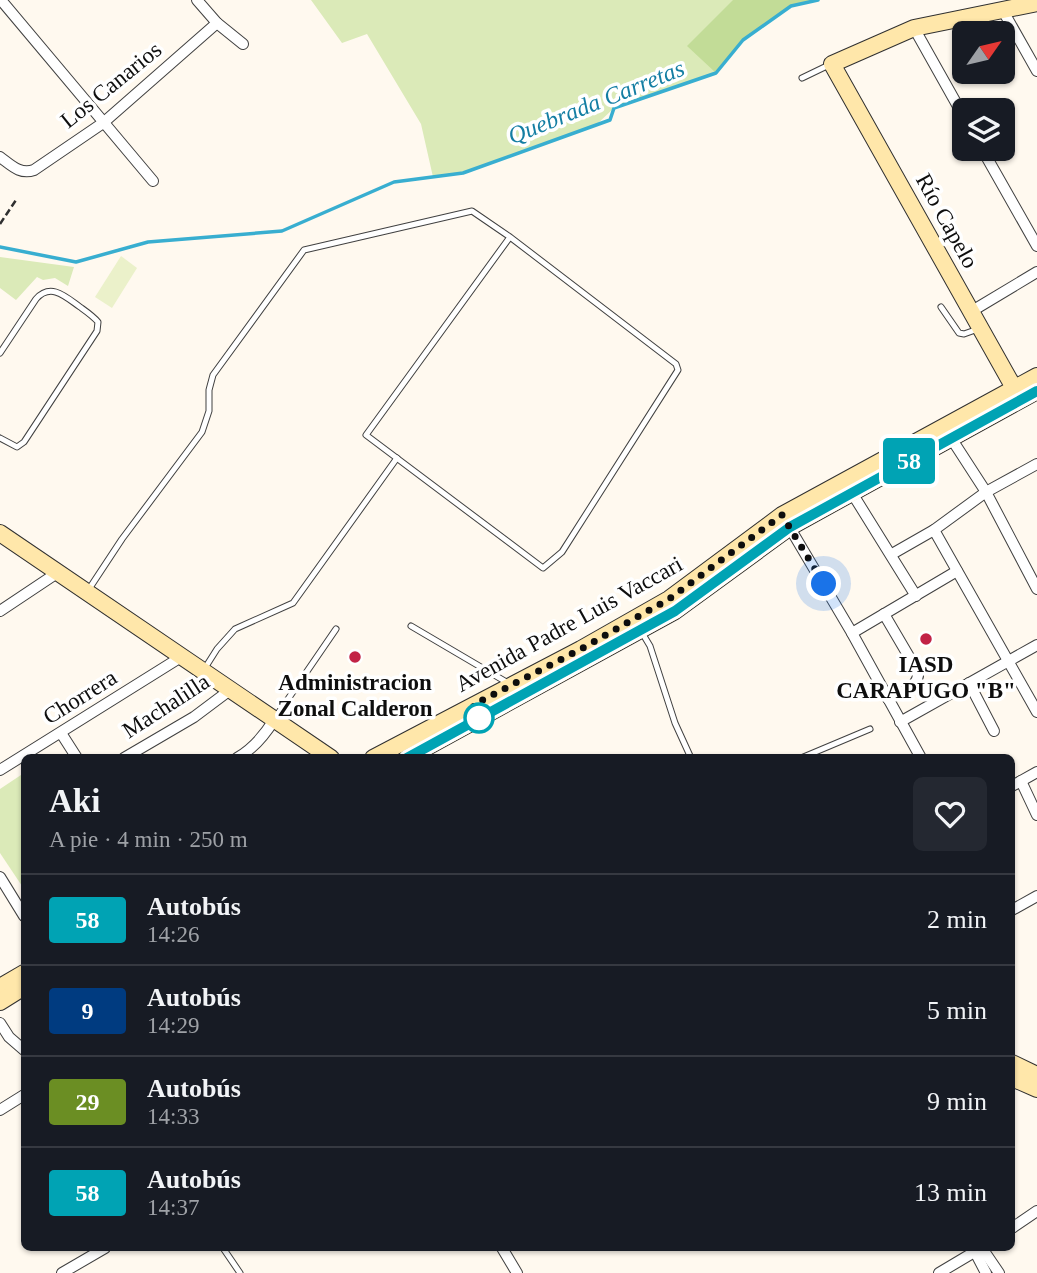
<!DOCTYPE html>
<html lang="es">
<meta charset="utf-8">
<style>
:root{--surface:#171b24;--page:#242831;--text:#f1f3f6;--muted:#9ea1a6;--line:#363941}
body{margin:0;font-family:Georgia,serif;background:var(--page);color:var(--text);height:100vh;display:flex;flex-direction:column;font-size:26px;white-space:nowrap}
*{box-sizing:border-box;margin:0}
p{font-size:23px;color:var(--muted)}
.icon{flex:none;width:38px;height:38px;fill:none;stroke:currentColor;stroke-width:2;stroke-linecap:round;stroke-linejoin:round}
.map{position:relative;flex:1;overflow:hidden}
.sheet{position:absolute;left:21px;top:754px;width:994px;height:497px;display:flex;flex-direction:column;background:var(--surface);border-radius:10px;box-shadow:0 2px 5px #0004}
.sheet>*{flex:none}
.badge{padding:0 14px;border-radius:5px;font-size:24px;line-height:46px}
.needle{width:46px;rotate:56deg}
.buttons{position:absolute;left:952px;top:21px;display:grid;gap:14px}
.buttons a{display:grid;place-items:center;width:63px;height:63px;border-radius:10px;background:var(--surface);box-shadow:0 2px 5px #0004;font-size:35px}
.you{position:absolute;width:35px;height:35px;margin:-18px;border:5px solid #fff;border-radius:50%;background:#1a73e8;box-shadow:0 0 0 10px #1a73e833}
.map>.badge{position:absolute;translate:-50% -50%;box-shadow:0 0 0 4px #fff}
.round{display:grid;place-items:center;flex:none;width:74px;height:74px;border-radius:10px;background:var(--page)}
.summary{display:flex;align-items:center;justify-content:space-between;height:119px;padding:0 28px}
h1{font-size:33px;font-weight:800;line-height:52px}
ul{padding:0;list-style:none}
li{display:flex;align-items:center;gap:21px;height:91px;padding:0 28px;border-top:2px solid var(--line)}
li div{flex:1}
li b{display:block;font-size:26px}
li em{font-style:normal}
li .badge{min-width:77px;font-weight:700;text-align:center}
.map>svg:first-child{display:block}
.green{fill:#dbeab8}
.forest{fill:#c2dc97}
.pitch{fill:#ebf1ca}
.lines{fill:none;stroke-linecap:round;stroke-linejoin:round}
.stream{stroke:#38aed0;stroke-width:3.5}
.lane-casing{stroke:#414141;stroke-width:7}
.street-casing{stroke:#414141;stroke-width:12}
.secondary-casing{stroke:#303030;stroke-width:18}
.path{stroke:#303030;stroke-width:2.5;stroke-dasharray:7 3.5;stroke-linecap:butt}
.lane{stroke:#fff;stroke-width:5}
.street{stroke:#fff;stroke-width:10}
.secondary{stroke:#ffe7aa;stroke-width:16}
.line-casing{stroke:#fff;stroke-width:16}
.line{stroke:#00a3b4;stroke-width:10}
.walk{stroke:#0e0e0e;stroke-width:7;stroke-dasharray:0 12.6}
.poi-dot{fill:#c22346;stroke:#fff;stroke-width:2.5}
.stop-dot{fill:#fff;stroke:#00a3b4;stroke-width:3.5}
.labels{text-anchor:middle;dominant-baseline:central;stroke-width:7;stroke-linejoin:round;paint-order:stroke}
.street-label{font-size:23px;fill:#0e0e0e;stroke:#fff}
.poi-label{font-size:23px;font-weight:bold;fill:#0e0e0e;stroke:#fff}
.water-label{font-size:24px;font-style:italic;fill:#147ea3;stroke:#fff}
</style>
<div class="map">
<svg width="1037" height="1273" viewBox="0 0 1037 1273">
<rect width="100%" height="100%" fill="#fff9ef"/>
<g class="green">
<path d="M311,0H818L791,6L743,40L716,73L614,108L595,126L463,173L433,177L421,124L367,34L342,43Z"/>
<path d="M0,257L74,267L68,286L55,278L43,280L37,277L16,300L0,288Z"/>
<path d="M24,773V889L0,853V789Z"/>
</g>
<path class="forest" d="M733,0H818L791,6L743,40L716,73L687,46Z"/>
<path class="pitch" d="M121,256L137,268L112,308L95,297Z"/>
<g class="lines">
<path class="stream" d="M0,247L76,262L148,242L282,231L394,182L463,173L610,120L614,108L716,73L743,40L791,6L818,0"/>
<g class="lane-casing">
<g id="lane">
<path d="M802,78L831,64"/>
<path d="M941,307L959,333L964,334L978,329"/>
<path d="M0,353L36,299C51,282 66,297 80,307C87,312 93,316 98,322L97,331L24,442L17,447L0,438"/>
<path d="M89,589L122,539L202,432L209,411V390L213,375L304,250L472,211L510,237L366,435L543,568L562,552L678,370L676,364L510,237"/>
<path d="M411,626L508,683"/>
<path d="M641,631L650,646L675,723L691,758"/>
<path d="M205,668L217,649L235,629L293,603L397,458"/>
<path d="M275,718L336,629"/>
<path d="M801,758L870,729"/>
<path d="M223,1248L240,1273"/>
</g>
</g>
<g class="street-casing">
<g id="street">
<path d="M1,0L153,181"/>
<path d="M197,0L217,23L243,44"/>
<path d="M1002,9L1037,71"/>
<path d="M914,28L964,117"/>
<path d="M982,149L1037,246"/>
<path d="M0,157C11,165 20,175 34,170L103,123L217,23"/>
<path d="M972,311L1037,272"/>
<path d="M951,438L986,492L1037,589"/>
<path d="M852,493L916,596"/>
<path d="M787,523L852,633L921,758"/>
<path d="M934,530L1037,712"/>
<path d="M892,554L934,530L986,492L1037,464"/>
<path d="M0,611L57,573"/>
<path d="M884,614L918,672C920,687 899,693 888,699"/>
<path d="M852,633L957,571"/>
<path d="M969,683L994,731"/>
<path d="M900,722L1037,645"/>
<path d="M61,733L77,758"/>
<path d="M124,758L194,717L230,690"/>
<path d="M237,758C253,749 264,736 274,720"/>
<path d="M0,770L181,657"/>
<path d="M1021,781L1037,815"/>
<path d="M1012,786L1037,772"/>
<path d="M0,877L24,916"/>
<path d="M1012,910L1037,896"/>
<path d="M0,1023L9,1037L24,1050"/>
<path d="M0,1110L24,1095"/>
<path d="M1012,1228L1037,1211"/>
<path d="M502,1248L517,1273"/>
<path d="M982,1248L999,1273"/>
<path d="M975,1252L986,1273"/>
<path d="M62,1273L105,1248"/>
<path d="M939,1273L981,1248"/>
</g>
</g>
<g class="secondary-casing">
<g id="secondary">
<path d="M1018,395L832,64L914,28L1037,3"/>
<path d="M0,533L331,758"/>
<path d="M373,758L581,649L669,599L782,515L1037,376"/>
<path d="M407,758L675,611L790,527L1037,391"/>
<path d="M0,987L24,973"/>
<path d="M0,1002L24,987"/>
<path d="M1012,1063L1037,1075"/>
<path d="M1012,1078L1037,1089"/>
</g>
</g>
<path class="path" d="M0,224L16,200"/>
<use href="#lane" class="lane"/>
<use href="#street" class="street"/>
<use href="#secondary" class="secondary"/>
</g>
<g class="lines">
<g class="line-casing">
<path id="line" d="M407,758L675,611L790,527L1037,391"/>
</g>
<use href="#line" class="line"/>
<path class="walk" d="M479,718L473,705L581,649L669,599L782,515L824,584"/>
</g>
<g class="poi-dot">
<circle cx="926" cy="639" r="7"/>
<circle cx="355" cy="657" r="7"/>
</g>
<circle class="stop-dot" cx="479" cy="718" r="14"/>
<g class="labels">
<g class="street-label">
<text transform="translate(111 85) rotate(-39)">Los Canarios</text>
<text transform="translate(947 221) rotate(61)">Río Capelo</text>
<text transform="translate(569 624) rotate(-29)">Avenida Padre Luis Vaccari</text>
<text transform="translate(80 697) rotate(-32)">Chorrera</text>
<text transform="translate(166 706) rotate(-33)">Machalilla</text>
</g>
<g class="poi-label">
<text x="926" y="664">IASD<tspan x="926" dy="26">CARAPUGO "B"</tspan></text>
<text x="355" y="682">Administracion<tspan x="355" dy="26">Zonal Calderon</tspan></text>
</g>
<g class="water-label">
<text transform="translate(596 102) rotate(-22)">Quebrada Carretas</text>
</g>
</g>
</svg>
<div class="buttons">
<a><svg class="needle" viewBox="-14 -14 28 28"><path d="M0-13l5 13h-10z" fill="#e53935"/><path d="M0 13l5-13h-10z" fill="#9ea1a6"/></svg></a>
<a><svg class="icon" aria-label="layers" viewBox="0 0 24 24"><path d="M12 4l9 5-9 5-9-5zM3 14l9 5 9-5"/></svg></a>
</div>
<div class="you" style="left:824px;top:584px"></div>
<b class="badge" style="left:909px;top:461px;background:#00a3b4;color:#fff">58</b>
<section class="sheet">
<div class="summary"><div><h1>Aki</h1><p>A pie · 4 min · 250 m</p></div><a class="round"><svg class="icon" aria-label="heart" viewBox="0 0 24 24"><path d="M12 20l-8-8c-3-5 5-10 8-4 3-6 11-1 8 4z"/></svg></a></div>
<ul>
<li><span class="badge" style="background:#00a3b4;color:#fff">58</span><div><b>Autobús</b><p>14:26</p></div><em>2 min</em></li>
<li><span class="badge" style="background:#003b80;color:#fff">9</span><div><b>Autobús</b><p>14:29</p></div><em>5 min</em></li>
<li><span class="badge" style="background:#6b8e23;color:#fff">29</span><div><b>Autobús</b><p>14:33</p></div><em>9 min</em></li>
<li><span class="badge" style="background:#00a3b4;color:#fff">58</span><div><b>Autobús</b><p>14:37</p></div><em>13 min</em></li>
</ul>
</section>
</div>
